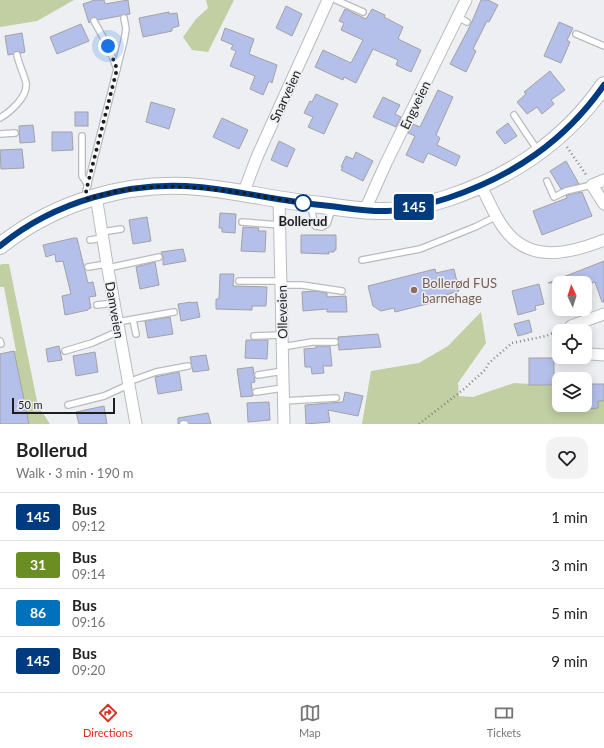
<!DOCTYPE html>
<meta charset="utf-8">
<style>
:root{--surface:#fff;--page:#f2f2f2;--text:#202124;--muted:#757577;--line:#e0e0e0;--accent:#d93025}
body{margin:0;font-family:Lato,sans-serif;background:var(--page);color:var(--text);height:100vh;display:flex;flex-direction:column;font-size:15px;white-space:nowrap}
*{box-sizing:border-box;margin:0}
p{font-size:13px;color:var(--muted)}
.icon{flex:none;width:22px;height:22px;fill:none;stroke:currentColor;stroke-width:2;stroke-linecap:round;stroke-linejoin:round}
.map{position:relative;height:424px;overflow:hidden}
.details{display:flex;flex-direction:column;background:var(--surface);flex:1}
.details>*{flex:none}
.badge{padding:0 8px;border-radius:3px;font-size:14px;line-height:26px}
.needle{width:26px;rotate:356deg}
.fabs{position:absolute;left:552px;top:276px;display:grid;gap:8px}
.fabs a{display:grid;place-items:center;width:40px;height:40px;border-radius:8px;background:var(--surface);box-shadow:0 2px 10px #0003;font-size:20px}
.scale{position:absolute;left:12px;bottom:10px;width:103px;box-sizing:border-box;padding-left:4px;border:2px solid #1c1d1e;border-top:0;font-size:11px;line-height:14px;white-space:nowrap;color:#1c1d1e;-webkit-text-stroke:3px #eeeff3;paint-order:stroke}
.you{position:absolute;width:20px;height:20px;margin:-10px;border:3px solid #fff;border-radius:50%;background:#1a73e8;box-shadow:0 0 0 6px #1a73e833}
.map>.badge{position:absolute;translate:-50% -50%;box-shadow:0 0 0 2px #fff}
.round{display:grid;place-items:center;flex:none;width:42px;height:42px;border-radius:12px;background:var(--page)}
.summary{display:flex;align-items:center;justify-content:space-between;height:68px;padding:0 16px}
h1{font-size:19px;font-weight:700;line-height:30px}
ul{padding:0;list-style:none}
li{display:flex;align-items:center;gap:12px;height:48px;padding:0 16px;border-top:1px solid var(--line)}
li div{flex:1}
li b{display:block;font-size:15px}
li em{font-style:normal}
li .badge{min-width:44px;font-weight:700;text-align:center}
.dock{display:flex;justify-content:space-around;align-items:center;height:56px;border-top:1px solid var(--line);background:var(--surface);font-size:11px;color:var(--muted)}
.dock a{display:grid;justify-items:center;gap:2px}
.dock .active{color:var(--accent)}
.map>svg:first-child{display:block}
.green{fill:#c1cfa3}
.building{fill:#b4c0ea;stroke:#a1a2a5}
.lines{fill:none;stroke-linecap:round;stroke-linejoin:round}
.service-casing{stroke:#babbbe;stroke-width:8}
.minor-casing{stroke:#babbbe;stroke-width:13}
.secondary-casing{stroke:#babbbe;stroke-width:18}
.path{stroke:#818285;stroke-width:2.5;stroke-dasharray:1 3;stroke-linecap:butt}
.service{stroke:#fff;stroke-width:5.5}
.minor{stroke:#fff;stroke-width:11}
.secondary{stroke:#fff;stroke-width:16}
.line-casing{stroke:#fff;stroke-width:9}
.line{stroke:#003b80;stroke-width:6}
.walk{stroke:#1c1d1e;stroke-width:4;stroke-dasharray:0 7.2}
.stop-dot{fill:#fff;stroke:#003b80;stroke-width:2}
.education-dot{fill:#8d6e63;stroke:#eeeff3;stroke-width:1.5}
.labels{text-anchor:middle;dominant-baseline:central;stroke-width:3;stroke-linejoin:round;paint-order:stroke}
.street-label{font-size:13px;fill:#1c1d1e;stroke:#eeeff3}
.stop-label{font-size:13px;font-weight:bold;fill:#1c1d1e;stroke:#eeeff3}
.education-label{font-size:13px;fill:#785e54;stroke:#eeeff3;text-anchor:start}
</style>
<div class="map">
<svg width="604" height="424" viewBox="0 0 604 424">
<rect width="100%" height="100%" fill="#eeeff3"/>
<g class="green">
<path d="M0,0H74L37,21L0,27Z"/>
<path d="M206,0H234L208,52L192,50L183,37L196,19L208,8Z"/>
<path d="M2,264H9L38,406L50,424H29L14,351H16L4,287H0V265Z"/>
<path d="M481,312L486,343L458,383L459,396L473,397L514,383L559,386V405H585L604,386V424H362L371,371L419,363L448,346Z"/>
</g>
<g class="building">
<path d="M95,0H104L105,4L128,0L130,14L98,20L94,17L91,19L89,23L83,4Z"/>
<path d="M481,0H488L498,5L489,22L487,21L473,49L476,51L466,72L450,64L471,24Z"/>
<path d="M286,6L302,14L292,36L276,28Z"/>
<path d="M345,9L366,19L372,9L385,15L384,17L403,27L398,39L421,50L411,72L396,65L398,60L373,49L356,83L344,77L343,80L315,67L323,50L351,63L363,40L341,30L344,23L339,21Z"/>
<path d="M169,12V14L177,13L179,26L172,28V31L143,37L139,18Z"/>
<path d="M559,22L573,28L567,40L570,42L561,63L544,56Z"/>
<path d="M81,24L89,41L57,54L50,37Z"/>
<path d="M225,28L254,39L249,54L277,65L272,83L269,81L263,95L250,89L255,76L230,66L236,51L231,49L233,45L221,40Z"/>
<path d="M22,33L25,52L21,53L16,51L13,54L8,55L5,36Z"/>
<path d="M550,71L565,90L551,100L554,104L542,114L537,107L527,114L517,102L526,94L524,92Z"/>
<path d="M438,90L453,97L436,135L440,138L437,145L460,156L456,166L428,153L423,163L406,155L415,136L408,133L413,124L420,127Z"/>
<path d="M316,94L338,104L324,134L308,127L313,117L304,113L310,101L312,102Z"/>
<path d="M383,97L400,105L395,114L401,117L396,127L373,117Z"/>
<path d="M151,102L175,109L169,129L146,122Z"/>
<rect x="75" y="112" width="13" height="14"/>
<path d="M222,118L248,130L239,149L213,137Z"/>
<path d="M508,123L517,136L505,144L496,132Z"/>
<path d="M33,125L35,142L20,143L19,126Z"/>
<path d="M52,132H72L73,150L52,151Z"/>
<path d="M279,141L295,149L287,167L271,160Z"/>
<path d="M22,149L24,168L1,169L0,150Z"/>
<path d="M356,152L373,161L363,181L341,170L343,167H341L346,156L353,159Z"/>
<path d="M566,161L579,184L561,189L550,171Z"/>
<path d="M582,192L592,216L542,235L533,211L567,198L566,196L567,195Z"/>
<path d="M220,213L236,214L235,233L222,232V228H219Z"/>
<path d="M147,217L151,241L133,244L129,220Z"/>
<path d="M243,227L259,228L258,231H266L265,252L241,251Z"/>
<path d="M301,235H336V250H334V252H328L329,254L301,253Z"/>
<path d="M74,238H77L88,283L93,282L96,296L89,297L91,308L88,309V310L65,315L62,296L71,294L63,261L56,262L55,254L46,257L43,245Z"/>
<path d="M183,249L186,261L163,265V256L161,252Z"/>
<path d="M604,261V302H602L595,282L585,286V283H548Z"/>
<path d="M155,262L159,285L140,289L136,267Z"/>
<path d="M435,269L436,273L454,269L459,291L442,296L443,300L395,312L394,308L381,311L373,306L368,286Z"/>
<path d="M220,274H234L233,286L267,287L266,306H252V310L216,309V299H219Z"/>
<path d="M539,284L544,304L535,306L536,310L518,315L512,291Z"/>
<path d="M316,291L327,293V297L346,296L347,312H327V309L303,311L302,292Z"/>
<path d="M191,302V303L197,302L200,317L181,321L178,304Z"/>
<path d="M170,317L173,334L148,338L145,321Z"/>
<path d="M529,320L532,332L518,336L514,324Z"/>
<path d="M378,334L381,347L339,350L338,337Z"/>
<path d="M246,340H268L267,359L245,358Z"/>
<path d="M59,346L62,360L48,362L46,349Z"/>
<path d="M316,346H330L332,366H323L324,373L312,374L311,367H305L304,349L316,348Z"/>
<path d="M14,351L29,424H0V354Z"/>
<path d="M95,352L98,372L76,376L73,356Z"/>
<path d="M206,355L209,370L193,372L190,357Z"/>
<rect x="529" y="358" width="25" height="27"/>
<path d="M253,367L255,382L251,383L253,396L241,397L237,369Z"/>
<path d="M179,372L182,390L158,394L155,377Z"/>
<path d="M585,384H604V401H598V408L585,409Z"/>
<path d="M345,392L363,396L358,416L328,410L330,422L306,424L305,405L343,402Z"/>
<path d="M269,402L270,420L248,422L247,403Z"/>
<path d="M104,406L107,424H79L76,412Z"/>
<path d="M208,413L211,424H189L185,420L181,421L178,424V418Z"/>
</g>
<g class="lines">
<g class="service-casing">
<g id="service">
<path d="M336,0L363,12"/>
<path d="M458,17L467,22"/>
<path d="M94,21L108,46L117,69"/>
<path d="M576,34L604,46"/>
<path d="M514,115L538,151"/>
<path d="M0,118C10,112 28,97 26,83C24,74 19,65 17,55"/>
<path d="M0,134L15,133"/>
<path d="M82,136V176L88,185"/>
<path d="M547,181L554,197L566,191L592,185"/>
<path d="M88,198L86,191L124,41L126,29L124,18"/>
<path d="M311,206L315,226L322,227L327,224L332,209"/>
<path d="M242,222L280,225"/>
<path d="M102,232L121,229"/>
<path d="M90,240L103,238"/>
<path d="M362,260L420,249L475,227L497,216"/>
<path d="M88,267L107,264"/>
<path d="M108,268L159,257"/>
<path d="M239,281H281"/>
<path d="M281,285H302L342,291"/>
<path d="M97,305L114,303"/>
<path d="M133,320L136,334"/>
<path d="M117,322L174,312"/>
<path d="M254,336L282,335"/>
<path d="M0,341L1,344"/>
<path d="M282,347L312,342H335"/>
<path d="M65,351L92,343L119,331"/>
<path d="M258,375L283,371"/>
<path d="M128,382L156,372L188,366"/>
<path d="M256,392L283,388"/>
<path d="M283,401L336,398"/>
<path d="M68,405L104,396L128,385"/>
<path d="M183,424H185"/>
</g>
</g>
<g class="minor-casing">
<g id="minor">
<path d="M604,180L592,185L604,204"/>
<path d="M481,186C488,199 494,215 503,227C528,264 569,254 604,240"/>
<path d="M243,194L257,157L328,0"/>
<path d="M96,196L107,264L136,424"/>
<path d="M279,199L284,424"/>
<path d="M365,210L386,163L466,0"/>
<path d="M573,331L571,326L604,314"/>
<path d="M585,351L591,354L604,355"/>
</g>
</g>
<g class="secondary-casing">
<path id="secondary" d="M0,246C55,202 129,180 199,187C240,191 280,201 321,205C343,208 365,212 387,211C408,210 429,204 448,198C513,176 565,141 604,85"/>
</g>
<g class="path">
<path d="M567,147L587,176"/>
<path d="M419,424L464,389L485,370L489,363L512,343L546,336L560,330"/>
</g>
<use href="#service" class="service"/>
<use href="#minor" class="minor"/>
<use href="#secondary" class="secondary"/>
</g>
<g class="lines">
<g class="line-casing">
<path id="line" d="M0,246C53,202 130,180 199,187C240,191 280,201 321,205C343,207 365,212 387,211C408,210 429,204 448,198C513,176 565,141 604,85"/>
</g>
<use href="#line" class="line"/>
<path class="walk" d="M108,46L117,69L86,191L88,199C164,174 234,193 310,204L303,203"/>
</g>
<circle class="stop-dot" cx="303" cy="203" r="8"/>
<circle class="education-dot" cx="414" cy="290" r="4"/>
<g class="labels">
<g class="street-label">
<text transform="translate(285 96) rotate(-65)">Snarveien</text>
<text transform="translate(415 105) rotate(-64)">Engveien</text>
<text transform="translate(115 310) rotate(80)">Damveien</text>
<text transform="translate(282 312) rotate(-91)">Olleveien</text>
</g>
<g class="stop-label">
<text x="303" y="221">Bollerud</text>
</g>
<g class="education-label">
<text x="422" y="283">Bollerød FUS<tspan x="422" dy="15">barnehage</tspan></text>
</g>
</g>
</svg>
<div class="fabs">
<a><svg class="needle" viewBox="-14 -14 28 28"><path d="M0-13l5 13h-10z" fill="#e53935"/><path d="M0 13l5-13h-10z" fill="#757577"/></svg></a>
<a><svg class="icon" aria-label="locate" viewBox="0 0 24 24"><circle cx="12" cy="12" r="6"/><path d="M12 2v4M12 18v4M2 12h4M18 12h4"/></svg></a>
<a><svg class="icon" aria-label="layers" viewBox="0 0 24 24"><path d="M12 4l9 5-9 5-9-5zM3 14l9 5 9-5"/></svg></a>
</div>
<div class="scale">50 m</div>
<div class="you" style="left:108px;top:46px"></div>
<b class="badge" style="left:414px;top:207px;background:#003b80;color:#fff">145</b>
</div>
<section class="details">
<div class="summary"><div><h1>Bollerud</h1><p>Walk · 3 min · 190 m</p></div><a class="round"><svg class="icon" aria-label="heart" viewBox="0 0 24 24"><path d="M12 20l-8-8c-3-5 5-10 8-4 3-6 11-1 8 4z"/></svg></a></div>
<ul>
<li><span class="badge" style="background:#003b80;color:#fff">145</span><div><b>Bus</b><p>09:12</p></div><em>1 min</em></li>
<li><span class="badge" style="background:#6b8e23;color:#fff">31</span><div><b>Bus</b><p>09:14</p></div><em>3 min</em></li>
<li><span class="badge" style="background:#0072bc;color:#fff">86</span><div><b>Bus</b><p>09:16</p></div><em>5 min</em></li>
<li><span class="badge" style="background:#003b80;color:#fff">145</span><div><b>Bus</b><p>09:20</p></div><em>9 min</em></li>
</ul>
</section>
<nav class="dock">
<a class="active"><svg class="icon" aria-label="directions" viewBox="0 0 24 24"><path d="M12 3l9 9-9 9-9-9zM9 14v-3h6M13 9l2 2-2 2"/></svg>Directions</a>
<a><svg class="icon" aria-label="map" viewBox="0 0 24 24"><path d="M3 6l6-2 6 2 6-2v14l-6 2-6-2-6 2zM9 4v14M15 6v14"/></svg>Map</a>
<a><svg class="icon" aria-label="tickets" viewBox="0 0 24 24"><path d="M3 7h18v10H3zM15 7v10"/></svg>Tickets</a>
</nav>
